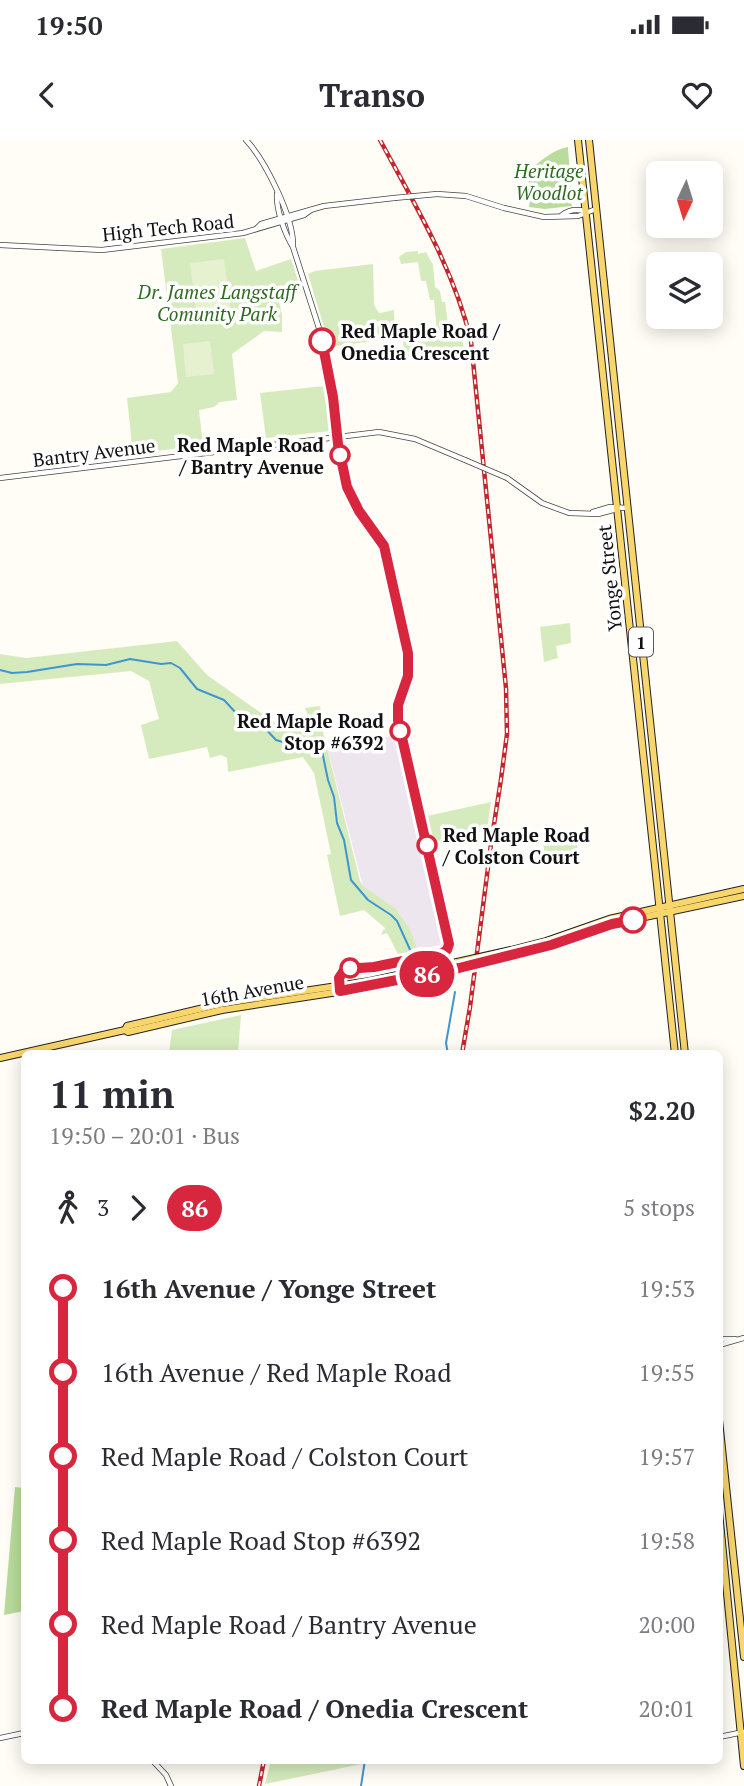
<!DOCTYPE html>
<meta charset="utf-8">
<style>
:root{--surface:#fff;--page:#f7f7f7;--text:#2b2b33;--muted:#7c7c81}
body{margin:0;font-family:"PT Serif",serif;background:var(--page);color:var(--text);height:100vh;display:flex;flex-direction:column;font-size:26px;white-space:nowrap}
*{box-sizing:border-box;margin:0}
p{font-size:23px;color:var(--muted)}
.icon{flex:none;width:38px;height:38px;fill:none;stroke:currentColor;stroke-width:2;stroke-linecap:round;stroke-linejoin:round}
.map{position:relative;flex:1;overflow:hidden}
.sheet{position:absolute;left:21px;top:910px;width:702px;height:714px;display:flex;flex-direction:column;background:var(--surface);border-radius:10px;box-shadow:0 4px 18px #0003}
.sheet>*{flex:none}
.badge{padding:0 14px;border-radius:23px;font-size:24px;line-height:46px}
.needle{width:46px;rotate:184deg}
.fabs{position:absolute;left:646px;top:21px;display:grid;gap:14px}
.fabs a{display:grid;place-items:center;width:77px;height:77px;border-radius:10px;background:var(--surface);box-shadow:0 4px 18px #0003;font-size:35px}
.map>.badge{position:absolute;translate:-50% -50%;box-shadow:0 0 0 4px #fff}
.legs{display:flex;align-items:center;gap:10px;height:77px;padding:0 28px;font-size:23px}
.legs p{margin-inline-start:auto}
.head{display:flex;align-items:center;justify-content:space-between;height:119px;padding:0 28px}
h1{font-size:38px;font-weight:800;line-height:52px}
ul{padding:0 28px;list-style:none}
li{display:flex;align-items:center;gap:24px;height:84px;font-size:26px}
li i{display:grid;place-items:center;width:10px;height:100%;margin:0 9px;background:currentColor}
li i::after{content:'';width:18px;height:18px;margin:-9px;border:5px solid;border-radius:50%;background:var(--surface)}
li p{margin-inline-start:auto}
li:first-child i{background:linear-gradient(#0000 50%,currentColor 0)}
li:last-child i{background:linear-gradient(currentColor 50%,#0000 0)}
.status{display:flex;justify-content:space-between;align-items:center;height:49px;padding:0 35px;background:var(--surface);direction:ltr}
.status svg{height:19px;fill:currentColor}
header{display:flex;justify-content:space-between;align-items:center;height:91px;padding:0 28px;background:var(--surface);font-size:32px;font-weight:800}
.map>svg:first-child{display:block}
.industrial{fill:#eee6ef}
.green{fill:#d5ebbd}
.forest{fill:#b9dc9c}
.pitch{fill:#e6f2cf}
.lines{fill:none;stroke-linecap:round;stroke-linejoin:round}
.stream{stroke:#3f96cf;stroke-width:2}
.minor-casing{stroke:#444;stroke-width:6}
.major-casing{stroke:#222;stroke-width:8}
.minor{stroke:#fff;stroke-width:4.5}
.major{stroke:#f9d66b;stroke-width:6}
.rail-casing{stroke:#c4262e;stroke-width:4.5}
.rail{stroke:#fff;stroke-width:2;stroke-dasharray:5;stroke-linecap:butt}
.minor-bridge-casing{stroke:#444;stroke-width:6;stroke-linecap:butt}
.major-bridge-casing{stroke:#222;stroke-width:8;stroke-linecap:butt}
.minor-bridge{stroke:#fff;stroke-width:4.5}
.major-bridge{stroke:#f9d66b;stroke-width:6}
.line-1-casing{stroke:#fff;stroke-width:16}
.line-1{stroke:#d7263d;stroke-width:10}
.stop-1-dot{fill:#fff;stroke:#d7263d;stroke-width:3.5}
.labels{text-anchor:middle;dominant-baseline:central;stroke-width:7;stroke-linejoin:round;paint-order:stroke}
.shield{fill:#fff;stroke:#585858;stroke-width:2}
.shield-label{font-size:18px;font-weight:bold;fill:#111}
.park-label{font-size:19px;font-style:italic;fill:#2f6b1f;stroke:#fff}
.street-label{font-size:19px;fill:#111;stroke:#fff}
.stop-label{font-size:19px;font-weight:bold;fill:#111;stroke:#fff;text-anchor:start}
</style>
<div class="status"><b>19:50</b><svg viewBox="0 0 49 12"><path d="M0 12V9h3v3zM5 12V6h3v6zM10 12V3h3v9zM15 12V0h3v12zM26 1h20v11H26zM47 4h2v5h-2z"/></svg></div>
<header><svg class="icon" aria-label="back" viewBox="0 0 24 24"><path d="M15 5l-7 7 7 7"/></svg>Transo<svg class="icon" aria-label="heart" viewBox="0 0 24 24"><path d="M12 20l-8-8c-3-5 5-10 8-4 3-6 11-1 8 4z"/></svg></header>
<div class="map">
<svg width="744" height="1646" viewBox="0 0 744 1646">
<rect width="100%" height="100%" fill="#fffdf5"/>
<path class="industrial" d="M395,595L417,697L445,808L419,812L410,789L363,746L328,611Z"/>
<g class="green">
<path d="M245,98L256,131L291,119L301,150L278,158L282,174V192L264,191L232,214L237,260L220,262L214,267L199,270L203,305L133,314L127,258L171,252L178,243L161,109Z"/>
<path d="M418,111V114L426,112L433,125L435,147L440,151L442,162H445L449,191L437,192L434,160H430L426,141H421L418,122L401,124L399,117L406,112Z"/>
<path d="M373,124L374,165L379,173L394,170L395,198L330,207L308,134L315,131Z"/>
<path d="M461,193L464,209L405,217L403,201Z"/>
<path d="M324,246L330,291L266,298L260,253Z"/>
<path d="M570,483L571,503L556,506L558,518L544,522L540,487Z"/>
<path d="M177,501L207,535L281,587L290,590L312,585L305,568L320,566L324,583L321,584L360,741L363,746L396,769L410,789L419,812L399,816L387,793L381,795L384,789L386,790L384,787L364,770L340,776L327,715L331,714L314,633L303,617L228,632L227,618L221,615L210,618L207,607L149,619L141,585L159,579L149,541L131,531L0,544V514L26,518Z"/>
<path d="M491,662L487,690L433,702L427,676Z"/>
<path d="M576,690L578,717L545,727L543,696Z"/>
<path d="M241,875L238,913H169L172,890Z"/>
<path d="M271,1621V1620L376,1621L265,1644Z"/>
</g>
<g class="forest">
<path d="M568,7L572,66L545,69L529,67L530,59L528,31C541,21 552,10 568,7Z"/>
<path d="M15,1347L24,1348V1471L4,1475Z"/>
</g>
<g class="pitch">
<path d="M224,119L231,172L197,176L190,123Z"/>
<path d="M210,201L214,234L186,237L183,204Z"/>
</g>
<g class="lines">
<g class="stream">
<path d="M0,530L12,533L27,532L77,524L106,525L130,519L161,524L171,523L180,528L197,549L224,560L237,574L262,585L276,600L286,603L302,598H309L321,606L328,640L334,657L337,683L344,700L351,740L368,760L391,775L397,781L412,814"/>
<path d="M448,914L446,903L455,852"/>
<path d="M361,1646L365,1620"/>
</g>
<g class="minor-casing">
<g id="minor">
<path d="M246,0C265,20 294,78 293,106"/>
<path d="M277,54C276,70 285,94 293,107L326,210L338,304L347,347L352,361L384,406L408,513L409,527C408,545 399,561 398,580L449,804L447,810L442,813L375,827L345,829L339,838L340,847"/>
<path d="M437,54L466,56L504,68L544,77L578,76L596,69"/>
<path d="M562,75C568,70 577,69 585,71"/>
<path d="M256,89L261,84L324,66L394,58"/>
<path d="M0,105L102,110L243,93L304,75L311,70"/>
<path d="M0,338L379,292L415,299L465,320"/>
<path d="M507,338L542,363L569,373L598,374L617,369"/>
<path d="M593,372L610,367L627,368"/>
<path d="M719,1199H735"/>
<path d="M719,1205L744,1198"/>
<path d="M719,1597L744,1592"/>
<path d="M0,1598L24,1593"/>
<path d="M152,1620L166,1635L171,1646"/>
</g>
</g>
<g class="major-casing">
<g id="major">
<path d="M578,0L675,914"/>
<path d="M589,0L685,914"/>
<path d="M511,810L546,801L609,779L744,749"/>
<path d="M512,814L551,805L612,784L744,756"/>
<path d="M125,890L128,892L222,870L364,848L459,828"/>
<path d="M0,918L125,890L127,886L225,863L370,841L457,822"/>
<path d="M719,1280L744,1517"/>
<path d="M719,1372L744,1626"/>
</g>
</g>
<use href="#minor" class="minor"/>
<use href="#major" class="major"/>
<g class="rail-casing">
<g id="rail">
<path d="M380,0C415,65 454,129 471,201L506,548L507,594L501,639L491,704L470,867L462,914"/>
<path d="M259,1646L264,1620"/>
</g>
</g>
<use href="#rail" class="rail"/>
<g class="minor-bridge-casing">
<g id="minor-bridge">
<path d="M394,58L437,54"/>
<path d="M465,320L507,338"/>
</g>
</g>
<g class="major-bridge-casing">
<g id="major-bridge">
<path d="M457,822L511,810"/>
<path d="M459,828L512,814"/>
</g>
</g>
<use href="#minor-bridge" class="minor-bridge"/>
<use href="#major-bridge" class="major-bridge"/>
</g>
<g class="lines">
<g class="line-1-casing">
<path id="line-1" d="M322,201L333,257L338,304L347,347L359,371L384,406L408,513V536L398,565V580L449,804L447,810L442,813L374,827L345,829L339,838L340,851L459,828L551,805L612,784L633,780"/>
</g>
<use href="#line-1" class="line-1"/>
</g>
<g class="stop-1-dot">
<circle cx="322" cy="201" r="12"/>
<circle cx="340" cy="315" r="9"/>
<circle cx="400" cy="591" r="9"/>
<circle cx="427" cy="705" r="9"/>
<circle cx="633" cy="780" r="12"/>
<circle cx="350" cy="828" r="9"/>
</g>
<g class="labels">
<rect class="shield" x="629" y="487.5" width="24" height="29" rx="5"/>
<g class="shield-label">
<text x="641" y="502">1</text>
</g>
<g class="park-label">
<text x="549" y="30">Heritage<tspan x="549" dy="22">Woodlot</tspan></text>
<text x="217" y="151">Dr. James Langstaff<tspan x="217" dy="22">Comunity Park</tspan></text>
</g>
<g class="street-label">
<text transform="translate(168 87) rotate(-6)">High Tech Road</text>
<text transform="translate(94 312) rotate(-7)">Bantry Avenue</text>
<text transform="translate(609 438) rotate(-96)">Yonge Street</text>
<text transform="translate(252 850) rotate(-10)">16th Avenue</text>
</g>
<g class="stop-label">
<text x="341" y="190">Red Maple Road /<tspan x="341" dy="22">Onedia Crescent</tspan></text>
<text x="324" y="304" text-anchor="end">Red Maple Road<tspan x="324" dy="22">/ Bantry Avenue</tspan></text>
<text x="384" y="580" text-anchor="end">Red Maple Road<tspan x="384" dy="22">Stop #6392</tspan></text>
<text x="443" y="694">Red Maple Road<tspan x="443" dy="22">/ Colston Court</tspan></text>
</g>
</g>
</svg>
<div class="fabs">
<a><svg class="needle" viewBox="-14 -14 28 28"><path d="M0-13l5 13h-10z" fill="#e53935"/><path d="M0 13l5-13h-10z" fill="#7c7c81"/></svg></a>
<a><svg class="icon" aria-label="layers" viewBox="0 0 24 24"><path d="M12 4l9 5-9 5-9-5zM3 14l9 5 9-5"/></svg></a>
</div>
<b class="badge" style="left:427px;top:834px;background:#d7263d;color:#fff">86</b>
<section class="sheet">
<div class="head"><div><h1>11 min</h1><p>19:50 – 20:01 · Bus</p></div><b>$2.20</b></div>
<div class="legs"><svg class="icon" aria-label="walk" viewBox="0 0 24 24"><circle cx="13" cy="4" r="2"/><path d="M13 8l-2 6 4 7M11 14l-3 7M7 12l3-4h3l4 4"/></svg>3<svg class="icon" aria-label="forward" viewBox="0 0 24 24"><path d="M9 5l7 7-7 7"/></svg><b class="badge" style="background:#d7263d;color:#fff">86</b><p>5 stops</p></div>
<ul>
<li><i style="color:#d7263d"></i><b>16th Avenue / Yonge Street</b><p>19:53</p></li>
<li><i style="color:#d7263d"></i><span>16th Avenue / Red Maple Road</span><p>19:55</p></li>
<li><i style="color:#d7263d"></i><span>Red Maple Road / Colston Court</span><p>19:57</p></li>
<li><i style="color:#d7263d"></i><span>Red Maple Road Stop #6392</span><p>19:58</p></li>
<li><i style="color:#d7263d"></i><span>Red Maple Road / Bantry Avenue</span><p>20:00</p></li>
<li><i style="color:#d7263d"></i><b>Red Maple Road / Onedia Crescent</b><p>20:01</p></li>
</ul>
</section>
</div>
